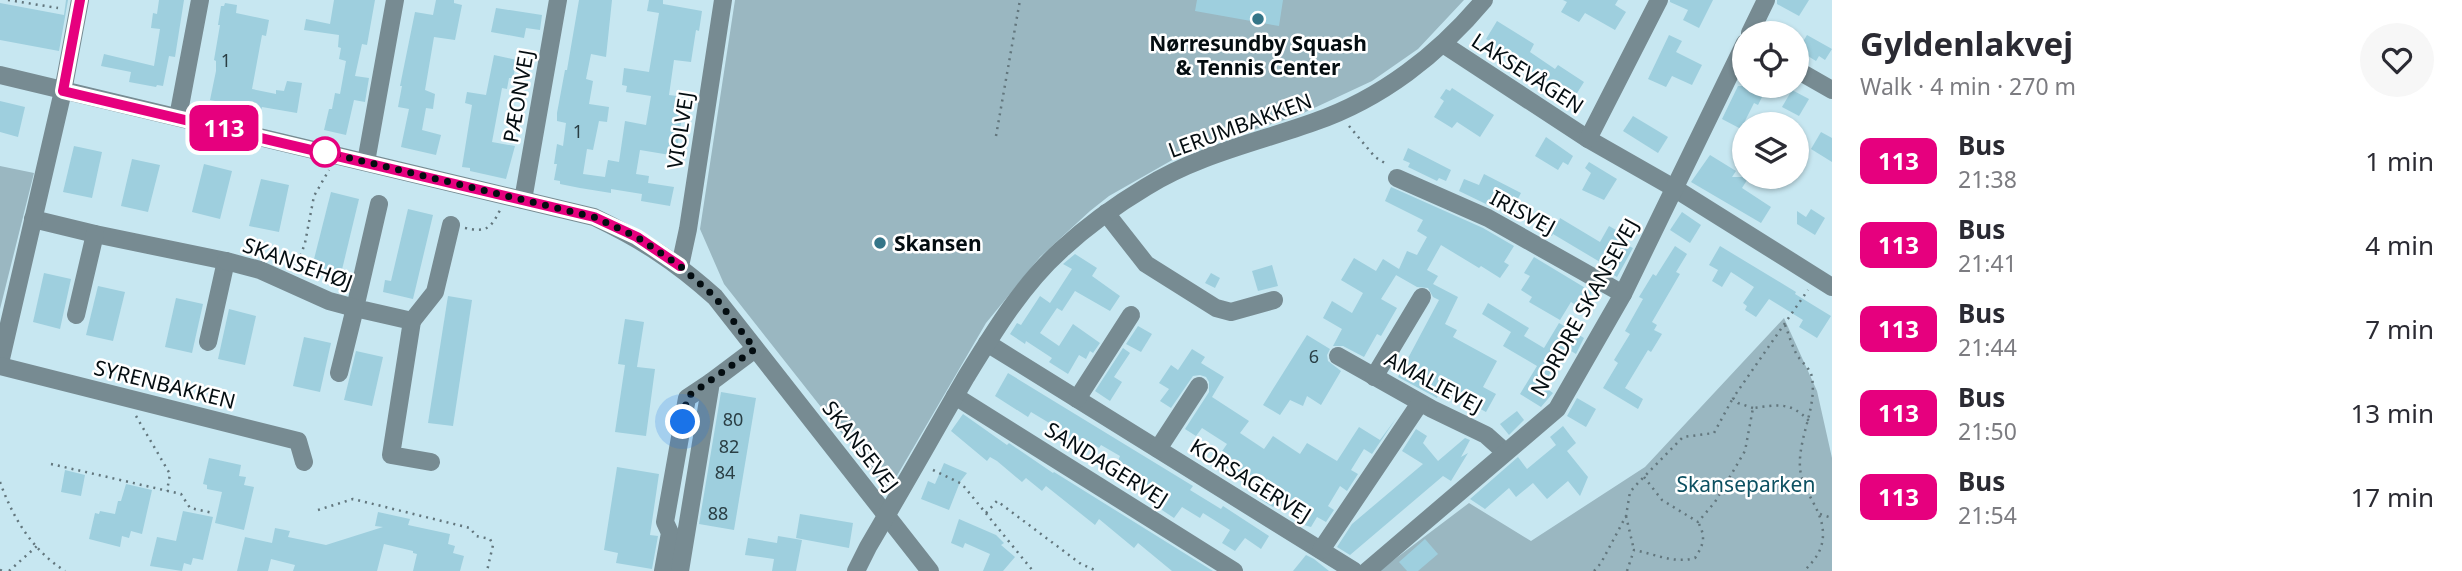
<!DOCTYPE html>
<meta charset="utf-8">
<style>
:root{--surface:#fff;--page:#f7f7f7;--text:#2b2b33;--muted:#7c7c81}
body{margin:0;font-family:"Noto Sans",sans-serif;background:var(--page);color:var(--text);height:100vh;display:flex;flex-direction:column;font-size:26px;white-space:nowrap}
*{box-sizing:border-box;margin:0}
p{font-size:23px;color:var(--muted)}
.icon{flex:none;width:38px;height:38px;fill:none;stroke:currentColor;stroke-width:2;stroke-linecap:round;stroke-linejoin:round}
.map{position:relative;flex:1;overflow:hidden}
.details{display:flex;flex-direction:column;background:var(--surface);width:630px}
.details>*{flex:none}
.badge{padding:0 14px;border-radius:10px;font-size:24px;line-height:46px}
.buttons{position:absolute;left:1732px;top:21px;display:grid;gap:14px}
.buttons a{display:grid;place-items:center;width:77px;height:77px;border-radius:50%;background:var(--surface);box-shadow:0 2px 5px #0004;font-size:35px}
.you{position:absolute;width:35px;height:35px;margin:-18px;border:5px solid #fff;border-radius:50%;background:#1a73e8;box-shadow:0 0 0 10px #1a73e833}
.map>.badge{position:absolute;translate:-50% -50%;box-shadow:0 0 0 4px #fff}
.round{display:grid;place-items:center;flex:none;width:74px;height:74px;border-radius:37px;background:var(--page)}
.head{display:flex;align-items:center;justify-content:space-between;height:119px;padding:0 28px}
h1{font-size:33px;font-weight:700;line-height:52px}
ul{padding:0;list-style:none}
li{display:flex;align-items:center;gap:21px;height:84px;padding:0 28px}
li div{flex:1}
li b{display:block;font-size:26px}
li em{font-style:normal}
li .badge{min-width:77px;font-weight:700;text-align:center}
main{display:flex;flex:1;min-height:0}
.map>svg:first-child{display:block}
.green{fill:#9ab7c1}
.building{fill:#9ecfde}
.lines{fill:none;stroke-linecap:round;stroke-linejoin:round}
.path{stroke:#62767d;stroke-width:2.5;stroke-dasharray:2 5;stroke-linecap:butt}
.minor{stroke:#778b92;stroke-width:18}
.line-casing{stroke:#fff;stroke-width:16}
.line{stroke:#e6007e;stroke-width:10}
.walk{stroke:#040d11;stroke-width:7;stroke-dasharray:0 12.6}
.poi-dot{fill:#347588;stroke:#fff;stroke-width:2.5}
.stop-dot{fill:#fff;stroke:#e6007e;stroke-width:3.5}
.labels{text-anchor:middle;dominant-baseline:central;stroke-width:5;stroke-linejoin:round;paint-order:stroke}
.number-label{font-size:18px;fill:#2a3e44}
.poi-label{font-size:21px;font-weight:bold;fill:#040d11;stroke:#fff}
.street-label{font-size:21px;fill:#040d11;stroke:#fff}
.park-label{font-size:21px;fill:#0c5061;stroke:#fff}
</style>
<main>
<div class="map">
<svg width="1832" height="571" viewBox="0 0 1832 571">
<rect width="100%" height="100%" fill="#c7e7f1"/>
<g class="green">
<path d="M735,0H1464L1418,49L1372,81L1297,116L1212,143L1174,159L1109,196L1090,211L1040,257L986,323L891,486L884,487L724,284L700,229Z"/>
<path d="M0,166L34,173L0,309Z"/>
<path d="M1784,318L1817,391L1832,458V571H1379L1469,503L1531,541L1645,467Z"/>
</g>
<g class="building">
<path d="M66,0H68L59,51L0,40V3L64,15Z"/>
<path d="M159,0H184L175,57L169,56L163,86L157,85L156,87L129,82L131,72L101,66L104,54L154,66L160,29L151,28L153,13L157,14Z"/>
<path d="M334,0H375L367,45L362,44L355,76L369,78L365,102L354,100L346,135L324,130L329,109H332L335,93L340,94L346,61L339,59L341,48L338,47L339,35L304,30L306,19L330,24Z"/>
<path d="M436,0H454V3L462,5L455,40L434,37L425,90L435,94L433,109L426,108L422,130L441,135L436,155L401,147L409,109L398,107L402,86H400L415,12L433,15Z"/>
<path d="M579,0H612L606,57L591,54L586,79L593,81L589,104L609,107L607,122L599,121L593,150L587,149L583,174L605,177L608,160L619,162L625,121L646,125L651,96L626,92L627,86L622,85L624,68L649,72L659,13L647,11L649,0H663V4L702,11L699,31L696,30L691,62L674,60L669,95L685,97L676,156L640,150L636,174L649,176L648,183L674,187L670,206L641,201L642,194L611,189V193L580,188L560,184V181L554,180L557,164H554L557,144L563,146L566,123L557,121V113L565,70H567Z"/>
<path d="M1197,0H1283L1279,26L1195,11Z"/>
<path d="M1563,0H1618L1615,5L1626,12L1615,30L1585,13L1579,22L1561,12L1567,2Z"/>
<path d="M1670,0H1713L1699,28L1683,20L1688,10L1670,2Z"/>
<path d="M1777,0H1809L1799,16L1777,4Z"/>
<path d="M225,3L237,5L236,13L269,20L266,36L262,35L252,89L276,94V90L284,91L287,81L302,83L297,113L262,107L261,110L210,100L216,71V61L214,60L220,25H218L221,6H224Z"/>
<path d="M496,8L542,15L540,30L526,28L524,38L491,32Z"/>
<path d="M1497,21L1534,44L1530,52L1555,69L1558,65L1584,82L1572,101L1557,92L1558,90L1524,67L1523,70L1497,54L1494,58L1485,52L1491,42L1486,39Z"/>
<path d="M1669,35L1682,41L1676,52L1702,65L1692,85L1672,76L1666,87L1648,79Z"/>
<path d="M1807,35L1832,49L1825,60L1819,56L1816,61L1798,50Z"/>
<path d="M494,55L517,60L513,78H509L507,89L502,88L492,142L515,146L506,179L470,171V168L462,167L472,105L465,103L467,92L486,95Z"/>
<path d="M1738,86H1765L1763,90L1765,91L1758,105L1754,103L1741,129L1722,119Z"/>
<path d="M1452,88L1494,115L1480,137L1457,122L1452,128L1434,117L1444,101L1440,98L1446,89L1450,91Z"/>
<path d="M1792,90L1809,99L1799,116L1782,107Z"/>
<path d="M0,101L25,107L18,137L0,132Z"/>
<path d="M1633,116L1668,137L1658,153L1623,131Z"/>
<path d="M1821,132L1832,138V162L1811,149Z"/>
<path d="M1546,137L1573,156L1568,165L1563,162L1558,170L1535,156Z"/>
<path d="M74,146L102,152L92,198L63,192Z"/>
<path d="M1408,148L1451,170L1446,181L1439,178L1437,181L1408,167L1410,163L1403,160Z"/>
<path d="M1710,155L1736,171L1732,177H1749L1742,188L1771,207L1761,223L1691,182Z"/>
<path d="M132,159L160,165L148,212L121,206Z"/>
<path d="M1589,162L1617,179L1604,200L1582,190L1591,173L1585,168Z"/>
<path d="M204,164L232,171L220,219L192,212Z"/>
<path d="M1484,174L1521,193L1513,208L1492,197L1488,205L1459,191L1464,179L1479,185Z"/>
<path d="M261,179L289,185L279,232L249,226Z"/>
<path d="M1391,187L1483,228L1514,246L1504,262L1509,265L1500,278L1481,266L1479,268L1441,245L1427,270L1438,276L1433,284L1458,297L1445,324L1457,330L1453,337L1497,361L1483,387L1496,394L1486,412L1473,405L1476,400L1447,384L1440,396L1438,395L1437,398L1398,377L1439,300L1433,297L1428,288L1417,287L1396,275L1398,272L1381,299L1397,308L1381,336L1377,334L1364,357L1343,346H1333L1342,329L1323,318L1332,301L1352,313L1363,293L1341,280L1354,258L1376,271L1383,259L1399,269L1407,251L1417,255L1427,237L1417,231L1423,220L1385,201Z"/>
<path d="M331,192L359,199L340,278L311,271Z"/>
<path d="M408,209L433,215L413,299L383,292L385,280L391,281Z"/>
<path d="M1811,209L1825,218L1815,235L1797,224V211L1806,217Z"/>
<path d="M1682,212L1701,225L1690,243L1670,230Z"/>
<path d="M1547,214L1559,221L1560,218L1600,242L1609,226L1623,234L1619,241L1633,248L1617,277L1603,269L1605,265L1553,234L1552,236L1539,229Z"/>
<path d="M1675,246L1687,254L1676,272L1680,274L1652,322L1657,325L1654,330L1662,334L1651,352L1648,350L1625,388L1643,399L1638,409L1603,388L1618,363L1614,360L1630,334L1625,331L1643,299L1639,297L1653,274L1656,276Z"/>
<path d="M1720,246L1796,292L1795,294L1831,316L1817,338L1799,327L1803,320L1769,299L1756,317L1745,310L1747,306L1743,303L1754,287L1731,272L1722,287L1712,281L1718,270L1709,265Z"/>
<path d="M1075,254L1097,268L1092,276L1120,296L1110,311L1075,291L1062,311L1057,308L1040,333L1059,346L1073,324L1100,343L1093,353L1090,351L1086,359L1079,355L1068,374L1049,362L1052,358L1026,341L1025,344L1010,334L1017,323L1021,325L1040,296L1050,303L1072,269L1063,264Z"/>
<path d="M1534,257L1592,292L1588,299L1595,303L1588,313L1571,302L1560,320L1529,302L1532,297L1521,290L1530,276L1524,273Z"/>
<path d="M1272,265L1278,286L1258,291L1252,271Z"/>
<path d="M44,273L71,279L60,329L33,322Z"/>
<path d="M1211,273L1220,278L1215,288L1205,283Z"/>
<path d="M98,286L125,292L113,341L86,335Z"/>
<path d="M448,296L472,300L453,426L428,423Z"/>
<path d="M176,298L203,304L192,353L165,347Z"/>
<path d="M1488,303L1529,328L1524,336L1544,348L1559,323L1584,338L1576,354L1566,348L1564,349L1543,386L1553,393L1541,407L1520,394L1537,366L1503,346L1511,332L1482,314Z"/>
<path d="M229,309L256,316L245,365L218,359Z"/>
<path d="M625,319L644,322L637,367L655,369L646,436L615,432L625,365L618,364Z"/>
<path d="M1138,326L1152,334L1141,352L1126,344Z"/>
<path d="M1307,335L1330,349L1327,355L1328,361L1341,371L1321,405L1307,396L1303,406L1290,400L1280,415L1263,405Z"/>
<path d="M304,337L331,343L320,392L293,386Z"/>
<path d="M1123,348L1130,353L1114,377L1122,382L1110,401L1095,391Z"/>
<path d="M1192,349L1205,357L1201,363L1224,377L1212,397L1249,421L1240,433L1264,449L1273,436L1300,454L1307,443L1337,461L1359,427L1380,440L1397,417L1372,454L1364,449L1351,470L1358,474L1347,491L1340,486L1328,506L1334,510L1326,522L1317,517L1311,527L1304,525L1294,519L1297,512L1279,499L1273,507L1260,499L1266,492L1216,460L1227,444L1202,428L1196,436L1185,429L1209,392V382L1206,377L1200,375L1193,376L1171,408L1160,401L1169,389L1159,383L1171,365L1178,370Z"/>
<path d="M356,351L383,357L372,406L344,400Z"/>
<path d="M1008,373L1193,486L1190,490L1221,509L1223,506L1269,536L1261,549L1245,538L1235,551L1222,543L1230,530L1203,513L1200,518L1182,507L1174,518L1147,500L1152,492L1141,485L1146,478L1118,461L1120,456L1101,445L1099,448L1087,440L1085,444L1079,440L1075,448L1061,440L1066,433L1031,412L1028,417L995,396Z"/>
<path d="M721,392L756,398L734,530L699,524Z"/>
<path d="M1577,398L1596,409L1586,427L1567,416Z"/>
<path d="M1517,411L1524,420L1509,435L1500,424Z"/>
<path d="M963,414L1007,445L1009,443L1053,473L1054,472L1213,571H1172L1138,543L1134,548L1099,519L1095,525L1046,486L1042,491L1026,478L1022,482L997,461L990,457L987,461L951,431Z"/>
<path d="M1563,426L1576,443L1567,451L1588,477L1580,496L1568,481L1547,499L1533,483L1516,497L1509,488L1485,509L1470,499L1518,457L1527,469L1556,445L1550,437Z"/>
<path d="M1416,429L1427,436L1423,443L1438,461L1465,438L1470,440L1461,457L1468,453L1451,481L1443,476L1350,555L1337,547L1352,524L1423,464L1402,451Z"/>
<path d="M209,458L241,465L239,476L246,477L244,485L254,487L244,530L215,523L222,492L207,489V485L203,484Z"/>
<path d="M944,463L967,473L960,482L949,510L921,499L928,481L935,484Z"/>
<path d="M617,467L659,474L650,535L658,536L652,569L616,563L618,553L604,550Z"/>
<path d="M65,470L85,475L81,496L61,492Z"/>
<path d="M126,484L152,490L142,534L131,531L129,538L122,536L120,547L89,539L95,513L99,514L100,511L115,514L118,501H121Z"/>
<path d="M183,511L213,517L203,560L193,558L191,565L184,563L182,571L150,566L157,537L176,541Z"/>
<path d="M378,512L410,519L408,525L450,534L448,544L455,546L453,553L464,556L460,571H413L417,554L413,553V551L384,544L377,571H293L295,565L271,559L268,571H237L245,537L272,543L275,528L290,531L288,537L326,545L383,527L375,526Z"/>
<path d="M800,514L853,523L849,548L796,538Z"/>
<path d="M959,519L996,535L1004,543L1001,545L1015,557L1003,571H983L990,554L965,543L963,548L951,543Z"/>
<path d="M778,536L802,540L796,571H772L774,559L745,555L748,538L777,543Z"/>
<path d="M1425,539L1438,554L1418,571H1407L1399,562Z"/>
<path d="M1306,555L1314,559L1329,571H1293Z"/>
</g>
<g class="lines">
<g class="path">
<path d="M8,0L58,8"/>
<path d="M1349,126L1375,157L1388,165"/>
<path d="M996,136L1020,0"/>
<path d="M465,228C486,232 490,230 500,210"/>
<path d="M296,269L305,243L314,196L329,170"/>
<path d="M1785,325C1789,335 1792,346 1797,355C1802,363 1810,368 1812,377C1817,409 1798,437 1800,468C1802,492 1823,509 1823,534C1823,550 1815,560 1804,571"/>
<path d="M1753,408L1738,403L1733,398L1808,290"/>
<path d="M136,416L170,474L167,491"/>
<path d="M51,464L181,494L190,508L213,513"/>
<path d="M933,470L962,484L1033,571"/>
<path d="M1644,477L1662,500L1698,522L1715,502L1745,451L1753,408C1778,405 1790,401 1809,421"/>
<path d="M0,482C13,518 32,550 65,571"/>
<path d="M318,510L353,499L470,528L476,536L490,539L493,545L487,571"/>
<path d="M986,513L997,501L1081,564L1097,571"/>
<path d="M1820,514L1832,518"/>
<path d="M1626,516L1634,550"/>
<path d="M0,570L3,571"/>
<path d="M9,571L37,546"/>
<path d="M1594,571L1601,563L1626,516L1630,492L1638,483L1683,437L1714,433L1733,398"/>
<path d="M1627,571L1634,550C1655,554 1674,564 1695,558C1704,544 1706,537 1698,522"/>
</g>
<g class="minor">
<path d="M1750,33L1766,0"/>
<path d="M1443,44L1588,139L1674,188L1832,287"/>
<path d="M1797,70L1832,90"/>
<path d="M0,75L594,217C642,240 675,261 715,297L930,571"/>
<path d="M178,117L200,0"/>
<path d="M1588,139L1659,0"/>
<path d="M366,162L395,0"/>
<path d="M1397,178L1488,218L1623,294"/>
<path d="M523,200L558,0"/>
<path d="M379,204L355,308L412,321L391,455L431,462"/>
<path d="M1106,213L1146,264L1216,308L1231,312L1274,300"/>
<path d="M33,219L95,234L226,261L208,342"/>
<path d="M226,261L260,270L329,301L355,308L339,373"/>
<path d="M680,266L688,229L723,0"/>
<path d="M76,315L95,234"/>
<path d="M412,321L435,292L451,225"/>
<path d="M987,343L1354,571"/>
<path d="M1338,356L1432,409L1486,435L1505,452"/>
<path d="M0,363L63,91L80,0"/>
<path d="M0,366L298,441L304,462"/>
<path d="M1374,377L1422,297"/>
<path d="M955,396L1234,571"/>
<path d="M1077,399L1131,315"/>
<path d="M1158,449L1199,386"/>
<path d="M1321,550L1420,403"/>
<path d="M663,571L670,533L665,522L687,398L711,382"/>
<path d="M680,571L711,382L755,349"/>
<path d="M856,571L868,547C901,491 933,434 966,377C993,333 1022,285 1061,250C1087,226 1116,205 1146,187C1197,155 1258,142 1314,122C1381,99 1439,54 1484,0"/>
<path d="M1367,571L1557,409L1623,294L1745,43"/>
</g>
</g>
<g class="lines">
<g class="line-casing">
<path id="line" d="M80,0L63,91L594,217L637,237L680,266"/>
</g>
<use href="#line" class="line"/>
<path class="walk" d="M325,152L594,217L637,237L680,266L715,297L755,349L687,397L683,422"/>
</g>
<g class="poi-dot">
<circle cx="1258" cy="19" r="7"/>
<circle cx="880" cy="243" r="7"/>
</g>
<circle class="stop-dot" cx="325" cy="152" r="14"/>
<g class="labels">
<g class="number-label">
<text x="226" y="60">1</text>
<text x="578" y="131">1</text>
<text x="1314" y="356">6</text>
<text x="733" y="419">80</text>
<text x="729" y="446">82</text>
<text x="725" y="472">84</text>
<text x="718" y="513">88</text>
</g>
<g class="poi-label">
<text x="1258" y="43">Nørresundby Squash<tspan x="1258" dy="24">&amp; Tennis Center</tspan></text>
<text x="894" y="243" text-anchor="start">Skansen</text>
</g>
<g class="street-label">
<text transform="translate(1528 73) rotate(33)">LAKSEVÅGEN</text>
<text transform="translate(518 96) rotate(-80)">PÆONVEJ</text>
<text transform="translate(1240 125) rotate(-20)">LERUMBAKKEN</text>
<text transform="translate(680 130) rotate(-81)">VIOLVEJ</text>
<text transform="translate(1523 212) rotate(28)">IRISVEJ</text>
<text transform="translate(298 263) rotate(20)">SKANSEHØJ</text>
<text transform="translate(1584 307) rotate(-61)">NORDRE SKANSEVEJ</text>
<text transform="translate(1434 382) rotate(28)">AMALIEVEJ</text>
<text transform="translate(165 384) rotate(14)">SYRENBAKKEN</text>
<text transform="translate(861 446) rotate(52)">SKANSEVEJ</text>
<text transform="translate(1107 464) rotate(32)">SANDAGERVEJ</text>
<text transform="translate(1251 480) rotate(32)">KORSAGERVEJ</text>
</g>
<g class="park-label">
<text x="1746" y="484">Skanseparken</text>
</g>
</g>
</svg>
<div class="buttons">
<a><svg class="icon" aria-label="locate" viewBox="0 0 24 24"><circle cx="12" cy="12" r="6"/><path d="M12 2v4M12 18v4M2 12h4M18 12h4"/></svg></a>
<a><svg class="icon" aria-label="layers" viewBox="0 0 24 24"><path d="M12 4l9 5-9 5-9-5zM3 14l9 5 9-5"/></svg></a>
</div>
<div class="you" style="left:683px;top:422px"></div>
<b class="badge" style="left:224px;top:128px;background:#e6007e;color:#fff">113</b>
</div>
<section class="details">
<div class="head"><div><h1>Gyldenlakvej</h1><p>Walk · 4 min · 270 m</p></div><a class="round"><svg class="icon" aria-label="heart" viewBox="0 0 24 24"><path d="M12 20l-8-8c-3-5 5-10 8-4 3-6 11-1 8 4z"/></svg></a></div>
<ul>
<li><span class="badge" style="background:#e6007e;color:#fff">113</span><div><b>Bus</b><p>21:38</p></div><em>1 min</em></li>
<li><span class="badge" style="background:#e6007e;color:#fff">113</span><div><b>Bus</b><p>21:41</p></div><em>4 min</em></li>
<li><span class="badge" style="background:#e6007e;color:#fff">113</span><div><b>Bus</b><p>21:44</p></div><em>7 min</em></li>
<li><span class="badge" style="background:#e6007e;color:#fff">113</span><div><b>Bus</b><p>21:50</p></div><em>13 min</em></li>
<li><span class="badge" style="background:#e6007e;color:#fff">113</span><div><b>Bus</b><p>21:54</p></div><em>17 min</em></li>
</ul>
</section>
</main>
